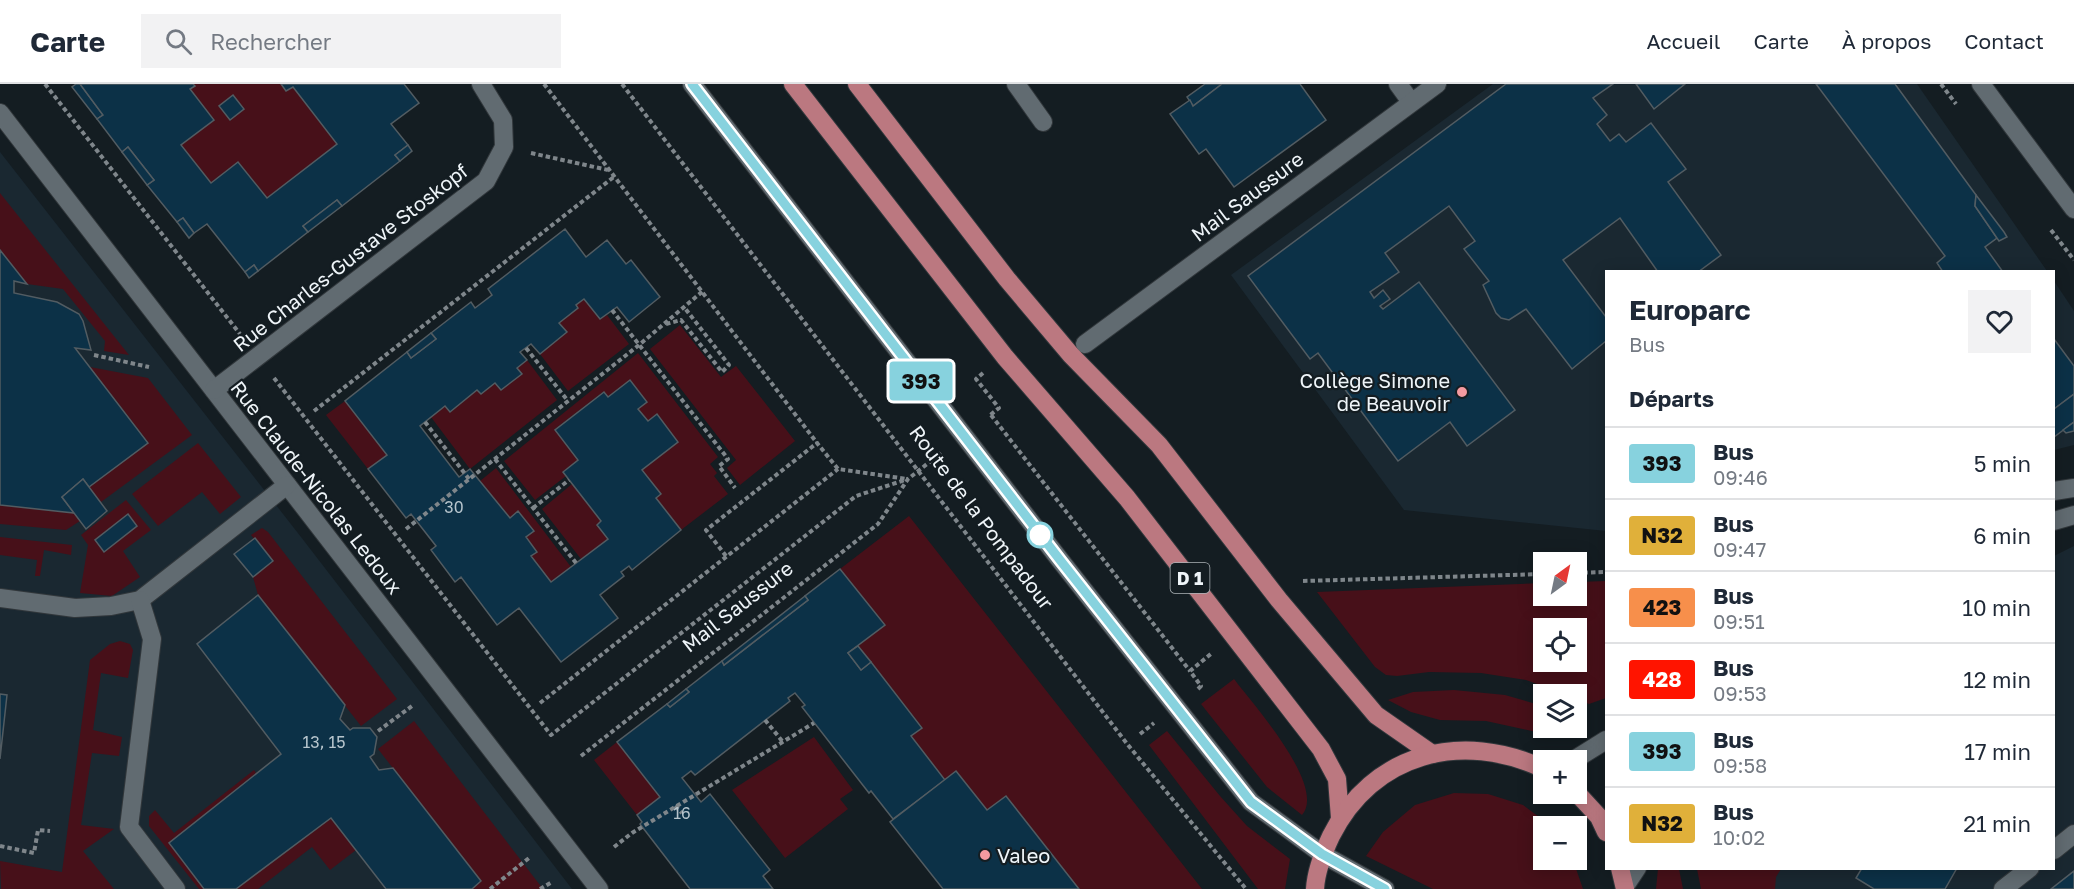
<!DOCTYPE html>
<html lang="fr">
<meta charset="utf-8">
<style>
:root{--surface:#fff;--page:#f2f2f3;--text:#1f2937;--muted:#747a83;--line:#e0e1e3}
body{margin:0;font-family:"Golos Text",sans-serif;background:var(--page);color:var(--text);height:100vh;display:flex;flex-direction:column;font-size:22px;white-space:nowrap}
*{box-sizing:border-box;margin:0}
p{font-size:20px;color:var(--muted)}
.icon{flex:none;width:33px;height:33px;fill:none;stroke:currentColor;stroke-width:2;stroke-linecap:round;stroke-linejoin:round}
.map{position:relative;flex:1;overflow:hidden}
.side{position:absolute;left:1605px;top:186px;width:450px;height:600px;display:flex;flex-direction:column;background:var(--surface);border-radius:0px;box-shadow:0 3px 15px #0003}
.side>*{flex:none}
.badge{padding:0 12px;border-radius:4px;font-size:21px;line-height:39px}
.needle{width:39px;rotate:33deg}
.tools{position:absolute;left:1533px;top:468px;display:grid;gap:12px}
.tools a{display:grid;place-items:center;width:54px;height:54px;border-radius:0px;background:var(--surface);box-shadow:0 3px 15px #0003;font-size:30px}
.map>.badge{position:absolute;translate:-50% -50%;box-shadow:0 0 0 3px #fff}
h2{padding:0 24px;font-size:22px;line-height:54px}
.round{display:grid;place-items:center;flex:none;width:63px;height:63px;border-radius:0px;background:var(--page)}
.summary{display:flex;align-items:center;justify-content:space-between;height:102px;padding:0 24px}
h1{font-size:28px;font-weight:700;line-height:45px}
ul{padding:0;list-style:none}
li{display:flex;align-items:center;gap:18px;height:72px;padding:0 24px;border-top:2px solid var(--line)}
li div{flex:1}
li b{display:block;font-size:22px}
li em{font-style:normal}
li .badge{min-width:66px;font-weight:700;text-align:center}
header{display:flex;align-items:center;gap:36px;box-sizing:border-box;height:84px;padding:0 30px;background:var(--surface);border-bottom:2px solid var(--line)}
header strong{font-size:28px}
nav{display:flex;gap:33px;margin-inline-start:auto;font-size:21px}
.search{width:420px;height:54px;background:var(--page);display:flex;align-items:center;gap:15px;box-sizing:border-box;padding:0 21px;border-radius:0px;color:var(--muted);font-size:22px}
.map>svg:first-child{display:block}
.built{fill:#1a2831}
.green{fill:#471019;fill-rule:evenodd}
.building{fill:#0c3147;stroke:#525c62;stroke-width:1.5}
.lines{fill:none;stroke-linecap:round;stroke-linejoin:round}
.minor-casing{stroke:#31373b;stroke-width:20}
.major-casing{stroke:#31373b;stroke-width:20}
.path{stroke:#7f868b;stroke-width:4;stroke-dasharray:4.5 3;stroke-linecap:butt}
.minor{stroke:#616b71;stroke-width:18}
.major{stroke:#bb7880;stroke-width:18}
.line-casing{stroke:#fff;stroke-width:14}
.line{stroke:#87d2de;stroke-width:9}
.poi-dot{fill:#f49aa0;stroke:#141d22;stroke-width:2}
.stop-dot{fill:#fff;stroke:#87d2de;stroke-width:3}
.labels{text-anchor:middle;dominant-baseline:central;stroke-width:4.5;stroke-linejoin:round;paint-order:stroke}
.number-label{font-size:16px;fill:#b6c4cc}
.shield{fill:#141d22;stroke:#adb4b8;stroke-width:1.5}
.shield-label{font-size:18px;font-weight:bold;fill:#eff5f9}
.street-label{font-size:20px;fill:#eff5f9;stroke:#141d22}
.poi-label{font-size:20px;fill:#eff5f9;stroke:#141d22;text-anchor:end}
</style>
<header>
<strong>Carte</strong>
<div class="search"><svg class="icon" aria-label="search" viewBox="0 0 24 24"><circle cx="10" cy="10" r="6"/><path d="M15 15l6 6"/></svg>Rechercher</div>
<nav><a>Accueil</a><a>Carte</a><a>À propos</a><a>Contact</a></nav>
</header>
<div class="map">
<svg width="2074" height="805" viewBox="0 0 2074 805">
<rect width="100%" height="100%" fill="#141d22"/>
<g class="built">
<path d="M1493,0H1917L2047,187L1606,188V447L1404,426L1231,191Z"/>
<path d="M0,68L301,453L572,805H0Z"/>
<path d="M2054,197L2074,227V361L2054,366Z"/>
<path d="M2074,462V805H1765L1767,785L2054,784V472Z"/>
</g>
<g class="green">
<path d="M193,0H281L286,7L293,3L337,60L267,114L238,78L211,99L181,61L213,36L190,5L194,2Z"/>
<path d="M0,109L129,271L104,267L105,257L63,205L27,200L0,166Z"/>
<path d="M584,215L600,235L607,231L629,260L568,307L540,270L567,248L559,239L578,224L576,221Z"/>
<path d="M680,241L721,293L736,282L795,357L740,401L727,384L736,376L650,265Z"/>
<path d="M638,269L718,373L710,380L717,389L714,392L728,410L681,446L656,414L661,410L642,386L678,358L657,331L648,337L638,325L647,318L630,296L608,313L603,308L555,345L578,376L563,388L566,392L535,416L504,377Z"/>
<path d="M527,276L557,316L470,385L431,333L445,322L450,328L477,306L495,299L501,306L521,290L517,284Z"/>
<path d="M90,283L148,294L192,351L101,418L89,403L148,358Z"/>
<path d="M345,317L387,371L368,385L326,331Z"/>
<path d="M198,359L241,413L220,430L202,408L158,442L132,410Z"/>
<path d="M496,384L571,483L551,498L531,472L537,468L526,453L533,447L518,427L510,434L480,397Z"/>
<path d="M572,400L601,437L597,441L608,455L581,475L542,425Z"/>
<path d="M126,416L151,446L123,467L140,493L112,512L80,509L88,461L81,451Z"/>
<path d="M0,421L74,429L80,437L66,446L0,440Z"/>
<path d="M909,432L1202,805H1079L1006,712L987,726L956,687L945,696L911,652L922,643L858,562L884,541L840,485Z"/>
<path d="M262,444L268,448L397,615L361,642L258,511L253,493L273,477L251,451Z"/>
<path d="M0,453L72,461L71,471L44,466L40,492H35L37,476L0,471Z"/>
<path d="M1606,497V614L1589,620L1577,615L1576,610H1565L1526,596L1481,589L1429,588L1397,592L1386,591L1375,583L1317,508L1543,499L1544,512H1576L1577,498ZM1544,544H1576V578H1544Z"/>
<path d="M120,557L130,560L133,566L128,594L101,589L93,646L122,653L119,672L92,669L81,741L114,745L83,767L114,805H1L0,777L62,788L90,576L110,560Z"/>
<path d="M1234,595C1252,619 1327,702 1302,731L1267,703L1201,620Z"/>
<path d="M1454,606L1505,611L1543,622L1544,644H1576L1577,635L1587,640L1568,647L1541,649L1486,637L1440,636L1411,628L1388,616L1413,608Z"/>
<path d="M414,637L543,805H472L481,797L378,665Z"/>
<path d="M1167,647L1220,712L1247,742L1290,775L1285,805H1258L1149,661Z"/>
<path d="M814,653L853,706L840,715L848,725L785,774L732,706Z"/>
<path d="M617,658L660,713L637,731L594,676Z"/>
<path d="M254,686L256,689L170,759L204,805H199L149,742V732L155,726L174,749Z"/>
<path d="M1454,709L1488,710L1523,721L1551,742H1544V776H1573L1583,805H1433L1366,772L1383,748L1415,721Z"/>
<path d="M331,734L356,766L330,786L312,763L258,805H236Z"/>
<path d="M1658,785H1679L1683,805H1656Z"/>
<path d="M1697,785V784L1781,785L1776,793L1775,805H1701Z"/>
</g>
<g class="building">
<path d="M76,0H80L103,31L97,35L72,3Z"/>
<path d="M80,0H193L195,2L190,5L214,36L181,61L211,99L238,78L267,114L337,60L293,3L286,7L281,0H404L419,19L391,40L408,61L395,71L400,77L342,122L337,116L303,142L308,148L258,187L254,181L245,188L207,140L194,149L183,134L177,138L147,101L154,96L128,63L122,68L97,35L103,31Z"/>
<path d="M1205,0H1222L1193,22L1187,13Z"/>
<path d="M1222,0H1300L1326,36L1234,103L1206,65L1199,70L1170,30L1190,16L1193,22Z"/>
<path d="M1506,0H1613L1593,14L1607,31L1597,40L1610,57L1619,50L1626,58L1651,39L1686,85L1668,98L1721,171L1698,188H1658L1620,134L1563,176L1606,233V257L1572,285L1526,225L1509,236L1501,234L1496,229L1483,201L1489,197L1464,165L1475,157L1449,122L1385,169L1399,188L1370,208L1374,214L1383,206L1390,215L1380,222L1383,225L1419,198L1515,326L1467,362L1450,338L1398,377L1318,269L1310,275L1248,192Z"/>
<path d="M1636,0H1685L1654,25Z"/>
<path d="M1816,0H1895L1976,111L1975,122L1997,154L1985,163L2003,188H1943L1937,179L1945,172Z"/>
<path d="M233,11L244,25L230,36L219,22Z"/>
<path d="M408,61L412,67L400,77L395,71Z"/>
<path d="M128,63L154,96L147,101L122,68Z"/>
<path d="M1976,111L2004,148L2007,153L1999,157L1975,122Z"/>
<path d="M337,116L342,122L308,148L303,142Z"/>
<path d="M183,134L194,149L189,154L177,138Z"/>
<path d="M565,145L586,173L607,156L626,180L631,176L660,213L629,238L617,223L600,235L584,215L576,221L578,224L559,239L567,248L540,270L531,260L520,268L527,276L517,284L522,290L501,306L495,299L481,310L477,306L450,328L445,322L420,342L459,393L470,385L510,434L518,427L534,447L526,453L537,468L531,472L551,498L608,455L597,441L601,437L563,388L578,376L555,346L604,308L608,313L630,296L647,318L638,325L648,337L657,330L678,358L642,386L661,410L656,414L681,446L632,486L629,482L621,488L624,492L600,511L618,534L561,578L519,524L497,541L461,493L455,498L431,466L436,462L411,430L406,434L368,385L387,371L345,317L407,268L411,274L436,255L431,249L471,218L475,224L492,211L488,205Z"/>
<path d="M0,166L27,200L14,197V209L57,218L79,230L83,237L91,266L75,264L148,359L89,403L83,395L62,413L74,429L0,421Z"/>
<path d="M254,181L258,187L249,194L245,188Z"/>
<path d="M431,249L436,255L411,274L407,268Z"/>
<path d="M2054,255L2074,282V310L2054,325Z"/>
<path d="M2074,310V338L2054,353V325Z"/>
<path d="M2074,338V347L2066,349L2063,346Z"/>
<path d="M83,395L107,427L86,445L62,413Z"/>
<path d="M128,430L137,442L104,468L95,456Z"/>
<path d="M255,454L273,477L253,493L234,470Z"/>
<path d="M840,485L885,541L848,569L861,586L871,578L922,644L911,652L945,696L893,735L871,707L869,709L802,623L805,621L795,609L788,614L790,617L695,691L691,687L682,694L701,718L710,710L770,786L763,792L773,805H690L640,740L642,738L637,731L660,713L617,658L667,620L670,623L689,608L686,605L722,577L724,581L808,516L805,512Z"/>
<path d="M258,511L345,621L340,635L350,646L353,644H370L377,653L374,670L370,673L379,686L393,684L481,797L472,805H386L331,734L236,805H204L169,759L281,670L197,560Z"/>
<path d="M805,512L808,516L724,581L722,577Z"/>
<path d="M858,562L871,578L861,586L848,569Z"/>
<path d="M686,605L689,608L670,623L667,620Z"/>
<path d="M0,610L7,611L0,675Z"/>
<path d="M956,687L987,726L1006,712L1079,805H943L890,738Z"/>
<path d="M1862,784H1957L1945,805H1874L1856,794Z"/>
<path d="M2074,787V805H2051Z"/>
</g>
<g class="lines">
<g class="minor-casing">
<g id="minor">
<path d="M692,0L1060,476L1251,718L1322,770L1385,805"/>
<path d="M1016,0L1043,38"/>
<path d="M1398,0L1411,18"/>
<path d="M1981,0L2074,125"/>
<path d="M0,29L599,805"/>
<path d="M1085,260L1437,0"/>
<path d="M214,306L486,97L504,63L503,36L481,0"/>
<path d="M2054,407L2074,404"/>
<path d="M2054,437L2074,431"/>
<path d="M0,514L75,524L111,522L140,516L287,401"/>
<path d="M140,516L152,555L129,743L176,805"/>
<path d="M1574,676L1606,656"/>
<path d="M2054,766L2074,750"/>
<path d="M1625,802L1637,784"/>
<path d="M2003,805L2030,784"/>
</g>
</g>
<g class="major-casing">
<g id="major">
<path d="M793,0L1005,273L1127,414L1321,665L1337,695L1340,734"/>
<path d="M857,0L1007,195L1071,271L1159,361L1279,516L1376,631L1432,670"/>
<path d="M1576,708L1599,733L1606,748"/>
<path d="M1620,784L1625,805"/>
<path d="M1315,805C1316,787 1323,769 1331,752C1372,669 1462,646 1544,685"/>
</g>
</g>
<g class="path">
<path d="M45,0L240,250"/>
<path d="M544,0L817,359"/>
<path d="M622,0L1128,661L1246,805"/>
<path d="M1941,0L1956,20"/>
<path d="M531,69L608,86"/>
<path d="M2051,146L2074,176"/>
<path d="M612,226L728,375L719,382L735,404"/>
<path d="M666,240L681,236L722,288L729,281L684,223"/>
<path d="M526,264L568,317"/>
<path d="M94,271L149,283"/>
<path d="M983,289L976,295L999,324L989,332"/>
<path d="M274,294L551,651L856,412L908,395"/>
<path d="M314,327L615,92"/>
<path d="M991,331L1190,587"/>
<path d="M425,338L469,395"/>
<path d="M495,375L576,479"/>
<path d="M533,424L569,396"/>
<path d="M406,445L639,261L703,207"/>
<path d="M726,472L706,446L817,359L838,385L907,395"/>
<path d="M1576,489L1606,488"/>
<path d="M1303,497L1544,490"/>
<path d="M1198,605L1201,602L1190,587L1212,569"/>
<path d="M540,619L838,385"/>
<path d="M765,636L783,658"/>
<path d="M378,647L412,622"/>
<path d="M1140,650L1154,639"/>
<path d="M581,672L878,440L908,395L941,369"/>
<path d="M675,722L682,729"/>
<path d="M0,762L34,769L38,746L50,747"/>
<path d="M614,763L632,749L814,639"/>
<path d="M490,805L529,774"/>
<path d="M540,805L552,798"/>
</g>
<use href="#minor" class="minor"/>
<use href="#major" class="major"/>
</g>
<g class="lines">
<g class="line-casing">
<path id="line" d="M692,0L1060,476L1251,718L1322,770L1385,805"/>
</g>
<use href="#line" class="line"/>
</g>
<g class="poi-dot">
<circle cx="1462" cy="308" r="6"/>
<circle cx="985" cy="771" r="6"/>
</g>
<circle class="stop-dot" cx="1040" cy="451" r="12"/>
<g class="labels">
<g class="number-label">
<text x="454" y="423">30</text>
<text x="324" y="658">13, 15</text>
<text x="682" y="729">16</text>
</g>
<rect class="shield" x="1170.5" y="479" width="39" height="30" rx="4.5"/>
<g class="shield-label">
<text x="1190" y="494">D 1</text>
</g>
<g class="street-label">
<text transform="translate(1247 112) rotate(-37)">Mail Saussure</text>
<text transform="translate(350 173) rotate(-38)">Rue Charles-Gustave Stoskopf</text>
<text transform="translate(317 403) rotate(52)">Rue Claude-Nicolas Ledoux</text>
<text transform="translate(982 433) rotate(53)">Route de la Pompadour</text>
<text transform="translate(737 522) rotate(-38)">Mail Saussure</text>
</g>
<g class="poi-label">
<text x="1450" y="296">Collège Simone<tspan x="1450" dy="23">de Beauvoir</tspan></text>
<text x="997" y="771" text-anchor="start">Valeo</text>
</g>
</g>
</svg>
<div class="tools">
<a><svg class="needle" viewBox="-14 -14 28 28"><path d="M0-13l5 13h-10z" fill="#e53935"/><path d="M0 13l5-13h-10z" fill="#747a83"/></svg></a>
<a><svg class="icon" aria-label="locate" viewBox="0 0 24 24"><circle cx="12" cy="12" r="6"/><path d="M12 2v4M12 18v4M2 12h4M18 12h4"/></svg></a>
<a><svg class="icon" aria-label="layers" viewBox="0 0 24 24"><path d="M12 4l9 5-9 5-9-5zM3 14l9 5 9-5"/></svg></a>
<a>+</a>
<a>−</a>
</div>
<b class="badge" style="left:921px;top:297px;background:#87d2de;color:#111">393</b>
<section class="side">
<div class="summary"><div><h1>Europarc</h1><p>Bus</p></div><a class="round"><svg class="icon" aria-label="heart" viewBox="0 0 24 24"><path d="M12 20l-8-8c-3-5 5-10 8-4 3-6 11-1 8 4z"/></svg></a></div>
<h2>Départs</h2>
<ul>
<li><span class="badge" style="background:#87d2de;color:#111">393</span><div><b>Bus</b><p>09:46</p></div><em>5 min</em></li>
<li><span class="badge" style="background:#e0b03a;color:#111">N32</span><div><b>Bus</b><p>09:47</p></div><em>6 min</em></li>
<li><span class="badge" style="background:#f78f4b;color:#111">423</span><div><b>Bus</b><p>09:51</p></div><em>10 min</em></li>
<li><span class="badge" style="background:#ff1400;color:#fff">428</span><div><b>Bus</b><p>09:53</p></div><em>12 min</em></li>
<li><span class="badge" style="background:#87d2de;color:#111">393</span><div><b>Bus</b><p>09:58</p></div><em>17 min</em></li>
<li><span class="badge" style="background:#e0b03a;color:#111">N32</span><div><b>Bus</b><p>10:02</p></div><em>21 min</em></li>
</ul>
</section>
</div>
